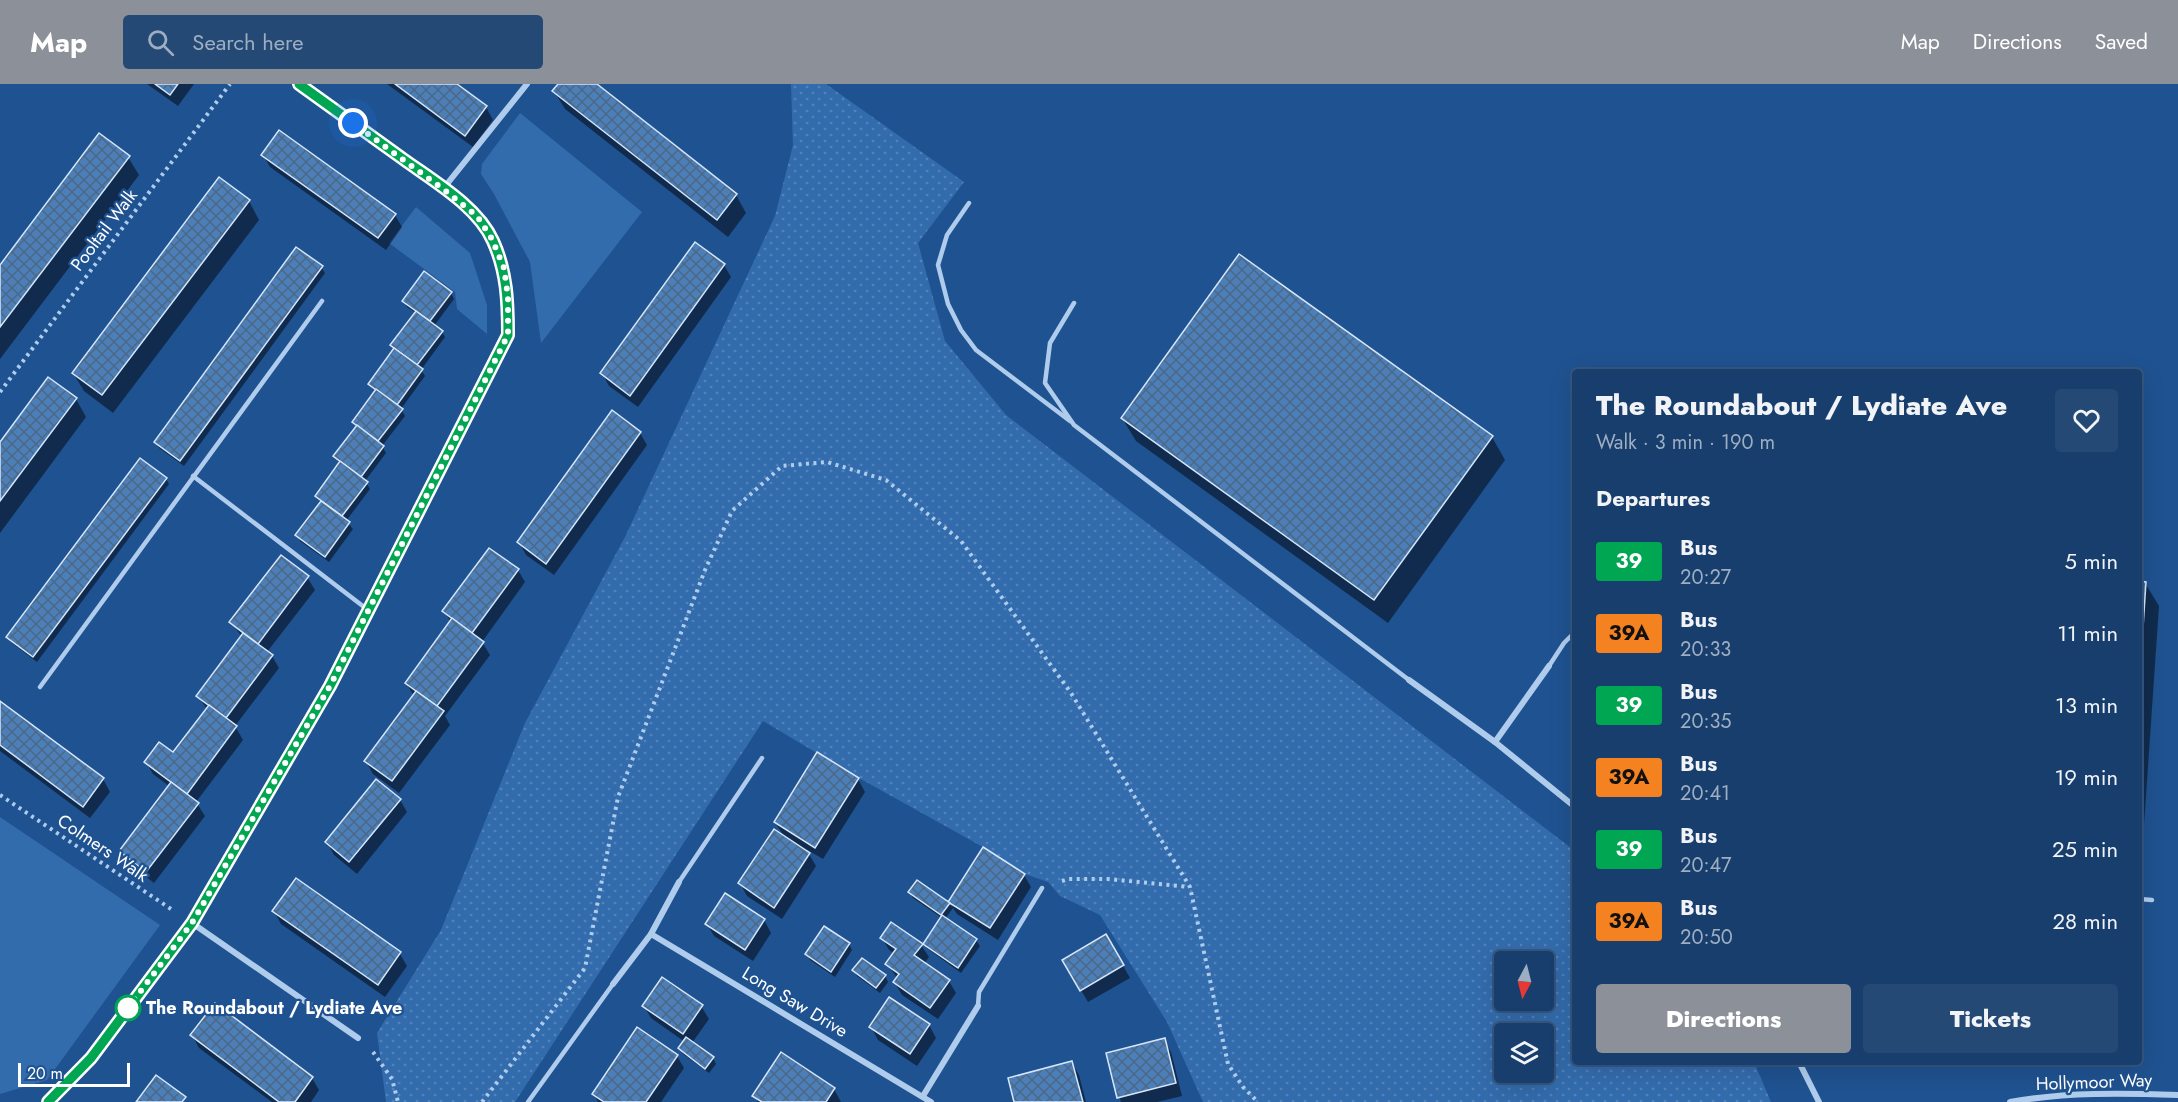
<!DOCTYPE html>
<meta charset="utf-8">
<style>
:root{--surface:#173e6c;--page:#244974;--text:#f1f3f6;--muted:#9eaec2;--line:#36577f;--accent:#8c9099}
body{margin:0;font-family:Jost,sans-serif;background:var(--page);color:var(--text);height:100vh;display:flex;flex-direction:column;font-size:22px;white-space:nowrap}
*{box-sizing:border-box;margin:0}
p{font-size:20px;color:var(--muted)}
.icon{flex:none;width:33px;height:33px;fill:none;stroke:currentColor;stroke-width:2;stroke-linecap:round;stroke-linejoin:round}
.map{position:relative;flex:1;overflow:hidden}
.sheet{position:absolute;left:1572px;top:285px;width:570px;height:696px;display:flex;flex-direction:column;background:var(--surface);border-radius:6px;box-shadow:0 6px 24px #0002,0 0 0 2px var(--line)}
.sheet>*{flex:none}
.badge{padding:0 12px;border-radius:4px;font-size:21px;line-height:39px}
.needle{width:39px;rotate:187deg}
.buttons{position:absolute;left:1494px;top:867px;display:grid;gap:12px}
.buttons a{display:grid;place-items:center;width:60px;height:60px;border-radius:6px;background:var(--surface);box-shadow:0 6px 24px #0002,0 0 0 2px var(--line);font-size:30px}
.scale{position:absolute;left:18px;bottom:15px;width:112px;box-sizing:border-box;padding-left:6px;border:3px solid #fff;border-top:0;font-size:16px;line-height:21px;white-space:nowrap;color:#fff;-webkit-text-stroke:4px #1f5290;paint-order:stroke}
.you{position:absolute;width:30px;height:30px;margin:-15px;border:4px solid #fff;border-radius:50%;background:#1a73e8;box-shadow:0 0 0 9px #1a73e833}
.map>.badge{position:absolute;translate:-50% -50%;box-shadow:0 0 0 3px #fff}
h2{padding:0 24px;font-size:22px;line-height:54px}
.round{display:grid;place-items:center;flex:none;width:63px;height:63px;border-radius:6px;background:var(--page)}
.overview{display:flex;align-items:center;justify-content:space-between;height:102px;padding:0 24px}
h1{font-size:28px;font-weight:800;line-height:45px}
.button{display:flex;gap:12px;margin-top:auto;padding:12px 24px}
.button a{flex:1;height:69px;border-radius:6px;background:var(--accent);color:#fff;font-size:24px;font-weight:800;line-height:69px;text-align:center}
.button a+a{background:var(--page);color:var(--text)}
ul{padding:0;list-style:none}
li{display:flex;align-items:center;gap:18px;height:72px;padding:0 24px}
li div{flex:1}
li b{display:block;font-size:22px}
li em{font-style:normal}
li .badge{min-width:66px;font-weight:700;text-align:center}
header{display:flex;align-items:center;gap:36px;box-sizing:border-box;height:84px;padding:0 30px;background:var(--accent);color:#fff}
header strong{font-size:28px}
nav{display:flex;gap:33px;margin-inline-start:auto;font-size:21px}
.search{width:420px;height:54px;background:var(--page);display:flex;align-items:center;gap:15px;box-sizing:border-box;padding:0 21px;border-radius:6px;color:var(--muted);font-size:22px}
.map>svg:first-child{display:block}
.grass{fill:#336cad}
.park{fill:url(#park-dots);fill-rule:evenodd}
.shadow{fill:#0007}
.building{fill:url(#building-cross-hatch);stroke:#d5e6f9;stroke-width:1.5}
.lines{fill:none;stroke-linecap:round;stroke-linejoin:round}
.path{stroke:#afcced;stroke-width:4;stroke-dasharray:3 4.5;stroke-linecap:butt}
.service{stroke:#afcced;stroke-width:4.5}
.minor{stroke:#afcced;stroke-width:6}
.line-casing{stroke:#fff;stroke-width:14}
.line{stroke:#00a651;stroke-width:9}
.walk{stroke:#fff;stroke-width:6;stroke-dasharray:0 10.8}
.stop-dot{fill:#fff;stroke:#00a651;stroke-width:3}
.labels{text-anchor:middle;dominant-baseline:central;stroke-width:4.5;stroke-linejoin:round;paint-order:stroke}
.street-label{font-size:18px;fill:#fff;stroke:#1f5290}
.stop-label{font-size:18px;font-weight:bold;fill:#fff;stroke:#1f5290;text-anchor:start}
</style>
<header>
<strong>Map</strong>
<div class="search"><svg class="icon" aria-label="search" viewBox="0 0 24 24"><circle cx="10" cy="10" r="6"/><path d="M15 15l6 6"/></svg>Search here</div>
<nav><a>Map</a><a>Directions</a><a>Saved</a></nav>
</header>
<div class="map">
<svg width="2178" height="1018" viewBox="0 0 2178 1018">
<defs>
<pattern id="park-dots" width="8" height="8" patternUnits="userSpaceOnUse" patternTransform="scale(1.5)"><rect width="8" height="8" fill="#336cad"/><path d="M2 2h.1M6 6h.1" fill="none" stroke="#5282b9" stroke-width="1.8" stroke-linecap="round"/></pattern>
<pattern id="building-cross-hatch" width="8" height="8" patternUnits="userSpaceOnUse" patternTransform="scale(1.5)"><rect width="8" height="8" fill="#4c7eb8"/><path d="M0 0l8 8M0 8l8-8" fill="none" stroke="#4c6887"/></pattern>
</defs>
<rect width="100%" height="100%" fill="#1f5290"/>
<g class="grass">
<path d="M520,29L642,128L541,259L530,178L494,110L481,90L482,80Z"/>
<path d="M416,123L470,169L487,221V250L457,225L455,208L389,159Z"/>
<path d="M0,733L160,841L47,996L0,1010Z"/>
</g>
<path class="park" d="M791,0H826L964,98L918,159L945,257L1006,331L1575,767V978H1754L1771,1018H1203L1167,938L1100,831L1060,812L1048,798L1025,790L983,763L859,694L763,637L515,1018H386L377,949L441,846L525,639L625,453L775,132L793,61ZM1504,878H1544V916H1504ZM1504,950H1544V988H1504Z"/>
<g class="shadow">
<path d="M147,0H194L178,22Z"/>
<path d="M387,0H455L486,23L493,36L473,63Z"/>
<path d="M560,0H595L736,111L746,129L728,153L565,25L554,7Z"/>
<path d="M263,71L395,131L402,143L386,166L270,83Z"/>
<path d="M128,73L139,91L0,275V184Z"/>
<path d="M249,117L259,136L113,329L84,307L73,289Z"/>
<path d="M724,181L731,193L638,323L609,302L602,289Z"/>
<path d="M321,183L325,189L184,382L159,364L156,358Z"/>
<path d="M424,189L451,209L454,215L434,242L442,248L445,253L421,286L425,292L401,325L405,332L382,362L386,369L365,397L370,405L346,437L353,445L329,478L300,457L297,451L322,419L316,412L340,380L335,372L357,344L353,338L376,307L370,300L395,266L392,261L416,229L407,223L404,217Z"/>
<path d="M76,315L86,333L0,449V360Z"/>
<path d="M1122,334L1492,353L1505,376L1388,539L1136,357Z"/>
<path d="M640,349L647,361L554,491L526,471L519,458Z"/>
<path d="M166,395L169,400L37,578L12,559L8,554Z"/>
<path d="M518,486L525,498L482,558L490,571L445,632L450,641L399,709L373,690L366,677L414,612L406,599L451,538L444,527Z"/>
<path d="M307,493L315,506L267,568L272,572L279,584L235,642L243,656L196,718L205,732L154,799L128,779L121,767L169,702L153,690L146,678L173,670L207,625L198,612L242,553L231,538Z"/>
<path d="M2139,499H2145L2159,522L2141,785L2139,784Z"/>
<path d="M0,619L103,695L110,708L90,734L0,667Z"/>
<path d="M858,695L865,708L823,775L806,765L816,782L782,835L747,812L740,799L785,754L775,738Z"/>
<path d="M400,716L407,728L357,790L334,771L327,758Z"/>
<path d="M1024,791L1031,803L998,856L957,830L953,824L945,835L976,856L980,862L961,889L928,865L924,860L942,834L913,814L910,808L917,798L953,823L950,818Z"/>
<path d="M296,796L400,870L407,882L385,913L281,840L274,827Z"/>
<path d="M764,836L771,849L753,877L714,852L707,840Z"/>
<path d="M1106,852L1130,894L1088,918L1064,877Z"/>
<path d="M882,854L921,861L929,873L924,880L949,897L956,909L938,935L902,911L895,899L898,895L887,880L895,870L889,866Z"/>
<path d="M849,860L852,866L835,893L810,876L807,870Z"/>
<path d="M854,887L885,892L888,898L880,909L857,892Z"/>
<path d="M644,922H701L709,935L692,959L713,974L716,980L709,989L683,970L680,964L685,958L651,934Z"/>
<path d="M929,941L936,954L917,982L878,956L871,943Z"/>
<path d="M192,951L312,994L319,1006L311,1018H272L199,964Z"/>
<path d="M1164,956L1171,968L1182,1012L1157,1018H1121L1108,970Z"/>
<path d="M677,972L684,984L661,1018H598L594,1010Z"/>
<path d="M1072,979L1079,991L1086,1018H1016Z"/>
<path d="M834,1005L841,1018H758L754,1012Z"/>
</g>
<g class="building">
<path d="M155,0H178L170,11Z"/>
<path d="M395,0H457L487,22L465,52Z"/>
<path d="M558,0H597L737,110L717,136L552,7Z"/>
<path d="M279,46L396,130L378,154L261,71Z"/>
<path d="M99,49L130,72L0,243V181Z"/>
<path d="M219,93L250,116L102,311L72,289Z"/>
<path d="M695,158L725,180L630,312L600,289Z"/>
<path d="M296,163L323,182L180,377L154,358Z"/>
<path d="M1239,170L1493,352L1374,516L1121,334Z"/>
<path d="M424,187L452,208L430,237L402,217Z"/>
<path d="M416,227L443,247L417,281L390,261Z"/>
<path d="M394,264L423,285L397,321L368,300Z"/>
<path d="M48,293L77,314L0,417V358Z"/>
<path d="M376,305L403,325L378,357L352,338Z"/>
<path d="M612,326L641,348L546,480L517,458Z"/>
<path d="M357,341L384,362L361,393L333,372Z"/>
<path d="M140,374L167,394L33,573L6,553Z"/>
<path d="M340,377L368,398L342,432L315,412Z"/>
<path d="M321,417L350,438L325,473L295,451Z"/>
<path d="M489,464L519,485L472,549L442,527Z"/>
<path d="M281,471L309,492L258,560L229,538Z"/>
<path d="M2139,497L2146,498L2139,605Z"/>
<path d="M452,534L484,558L437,622L405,599Z"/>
<path d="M243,549L273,571L226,634L196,612Z"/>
<path d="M416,607L444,627L392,697L364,677Z"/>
<path d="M0,617L104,694L83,723L0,661Z"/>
<path d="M209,621L237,642L187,710L144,678L159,658L173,668Z"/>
<path d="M817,668L859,694L815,764L774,738Z"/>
<path d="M376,695L401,715L349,778L325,758Z"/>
<path d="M171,698L199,719L146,788L119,767Z"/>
<path d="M774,745L810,769L774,824L738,799Z"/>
<path d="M983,763L1025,790L990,844L948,818Z"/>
<path d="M296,794L401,868L378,901L272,827Z"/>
<path d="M917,796L950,819L941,831L908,808Z"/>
<path d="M725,809L765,835L745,866L705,840Z"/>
<path d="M942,831L977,855L958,884L923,860Z"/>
<path d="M891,838L923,860L914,871L950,896L930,924L893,898L899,890L885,880L896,865L880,854Z"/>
<path d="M824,842L850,859L831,888L805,870Z"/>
<path d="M1106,850L1124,881L1080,907L1062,876Z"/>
<path d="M862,874L886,891L876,904L852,886Z"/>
<path d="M662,893L703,921L683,950L642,922Z"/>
<path d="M889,913L930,940L910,970L869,943Z"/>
<path d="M215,919L313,993L295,1018H279L190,951Z"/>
<path d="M637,943L678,971L646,1018H604L592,1010Z"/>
<path d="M686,953L714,973L705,985L678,964Z"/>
<path d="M1165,954L1176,999L1117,1014L1106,969Z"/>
<path d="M781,968L835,1004L826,1018H762L752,1012Z"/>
<path d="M1072,977L1083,1018H1014L1008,994Z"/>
<path d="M156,991L186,1013L182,1018H136Z"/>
</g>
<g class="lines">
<g class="path">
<path d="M0,308L230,0"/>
<path d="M0,711L174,827"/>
<path d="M1062,797L1068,795H1108L1189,803"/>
<path d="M373,968L392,995L398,1018"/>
<path d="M482,1018L585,884L618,713L705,486L732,427L782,382L827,378L886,396L961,457L1071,609L1190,803L1228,980L1243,1003L1258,1018"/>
</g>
<g class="service">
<path d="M969,119L947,151L938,181L948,220L961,246L976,266L1070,337"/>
<path d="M1074,219L1050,259L1045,299L1074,341L1409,596"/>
<path d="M193,392L368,526"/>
<path d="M1549,582L1564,559L1575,548"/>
<path d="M40,603L322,217"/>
<path d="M679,798L762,674"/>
<path d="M2139,815L2152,816"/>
<path d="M978,922L979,908L1042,804"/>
<path d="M528,1018L613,900"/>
</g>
<g class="minor">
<path d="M443,105L527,0"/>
<path d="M1549,582L1495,658L1575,723"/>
<path d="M1409,596L1495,658"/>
<path d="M192,839L358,954"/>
<path d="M651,850L931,1018"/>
<path d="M613,900L651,850L679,798"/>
<path d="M1799,978L1819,1018"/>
<path d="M923,1012L978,922"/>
<path d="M48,1018L91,974L192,839L330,602L508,251C508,218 507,188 493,157C477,121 430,95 399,72C366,48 332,24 299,0"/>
<path d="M2010,1018C2066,1008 2122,1009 2178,1011"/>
</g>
</g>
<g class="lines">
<g class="line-casing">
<path id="line" d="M48,1018L91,974L192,839L330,602L508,251C508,218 507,188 493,157C477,121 430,95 399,72C366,48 332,24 299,0"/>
</g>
<use href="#line" class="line"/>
<path class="walk" d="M128,924L192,839L330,602L508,251V213L504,184L492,155L477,132L443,105L353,39"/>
</g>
<circle class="stop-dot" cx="128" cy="924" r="12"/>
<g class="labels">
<g class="street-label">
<text transform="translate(104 146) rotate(-53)">Pooltail Walk</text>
<text transform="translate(103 764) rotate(34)">Colmers Walk</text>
<text transform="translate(795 918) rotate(31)">Long Saw Drive</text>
<text transform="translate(2094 998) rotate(-2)">Hollymoor Way</text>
</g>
<g class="stop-label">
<text x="146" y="924">The Roundabout / Lydiate Ave</text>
</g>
</g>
</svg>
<div class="buttons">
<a><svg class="needle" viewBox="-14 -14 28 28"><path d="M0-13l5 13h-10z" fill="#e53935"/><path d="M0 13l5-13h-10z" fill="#9eaec2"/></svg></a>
<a><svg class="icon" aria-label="layers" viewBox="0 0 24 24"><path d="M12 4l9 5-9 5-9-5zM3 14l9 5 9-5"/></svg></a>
</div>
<div class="scale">20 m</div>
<div class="you" style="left:353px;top:39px"></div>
<section class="sheet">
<div class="overview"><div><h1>The Roundabout / Lydiate Ave</h1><p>Walk · 3 min · 190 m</p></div><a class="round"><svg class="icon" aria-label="heart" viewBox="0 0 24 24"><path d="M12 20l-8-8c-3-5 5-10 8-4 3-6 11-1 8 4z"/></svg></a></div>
<h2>Departures</h2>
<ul>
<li><span class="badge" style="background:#00a651;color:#fff">39</span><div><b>Bus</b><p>20:27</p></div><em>5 min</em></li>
<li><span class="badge" style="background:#f58220;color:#111">39A</span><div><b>Bus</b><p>20:33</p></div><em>11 min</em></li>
<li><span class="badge" style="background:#00a651;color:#fff">39</span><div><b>Bus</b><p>20:35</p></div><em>13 min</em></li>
<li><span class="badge" style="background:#f58220;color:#111">39A</span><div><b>Bus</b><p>20:41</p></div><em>19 min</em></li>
<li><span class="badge" style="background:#00a651;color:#fff">39</span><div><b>Bus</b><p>20:47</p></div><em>25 min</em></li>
<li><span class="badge" style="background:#f58220;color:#111">39A</span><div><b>Bus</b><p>20:50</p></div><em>28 min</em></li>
</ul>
<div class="button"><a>Directions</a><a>Tickets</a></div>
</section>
</div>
